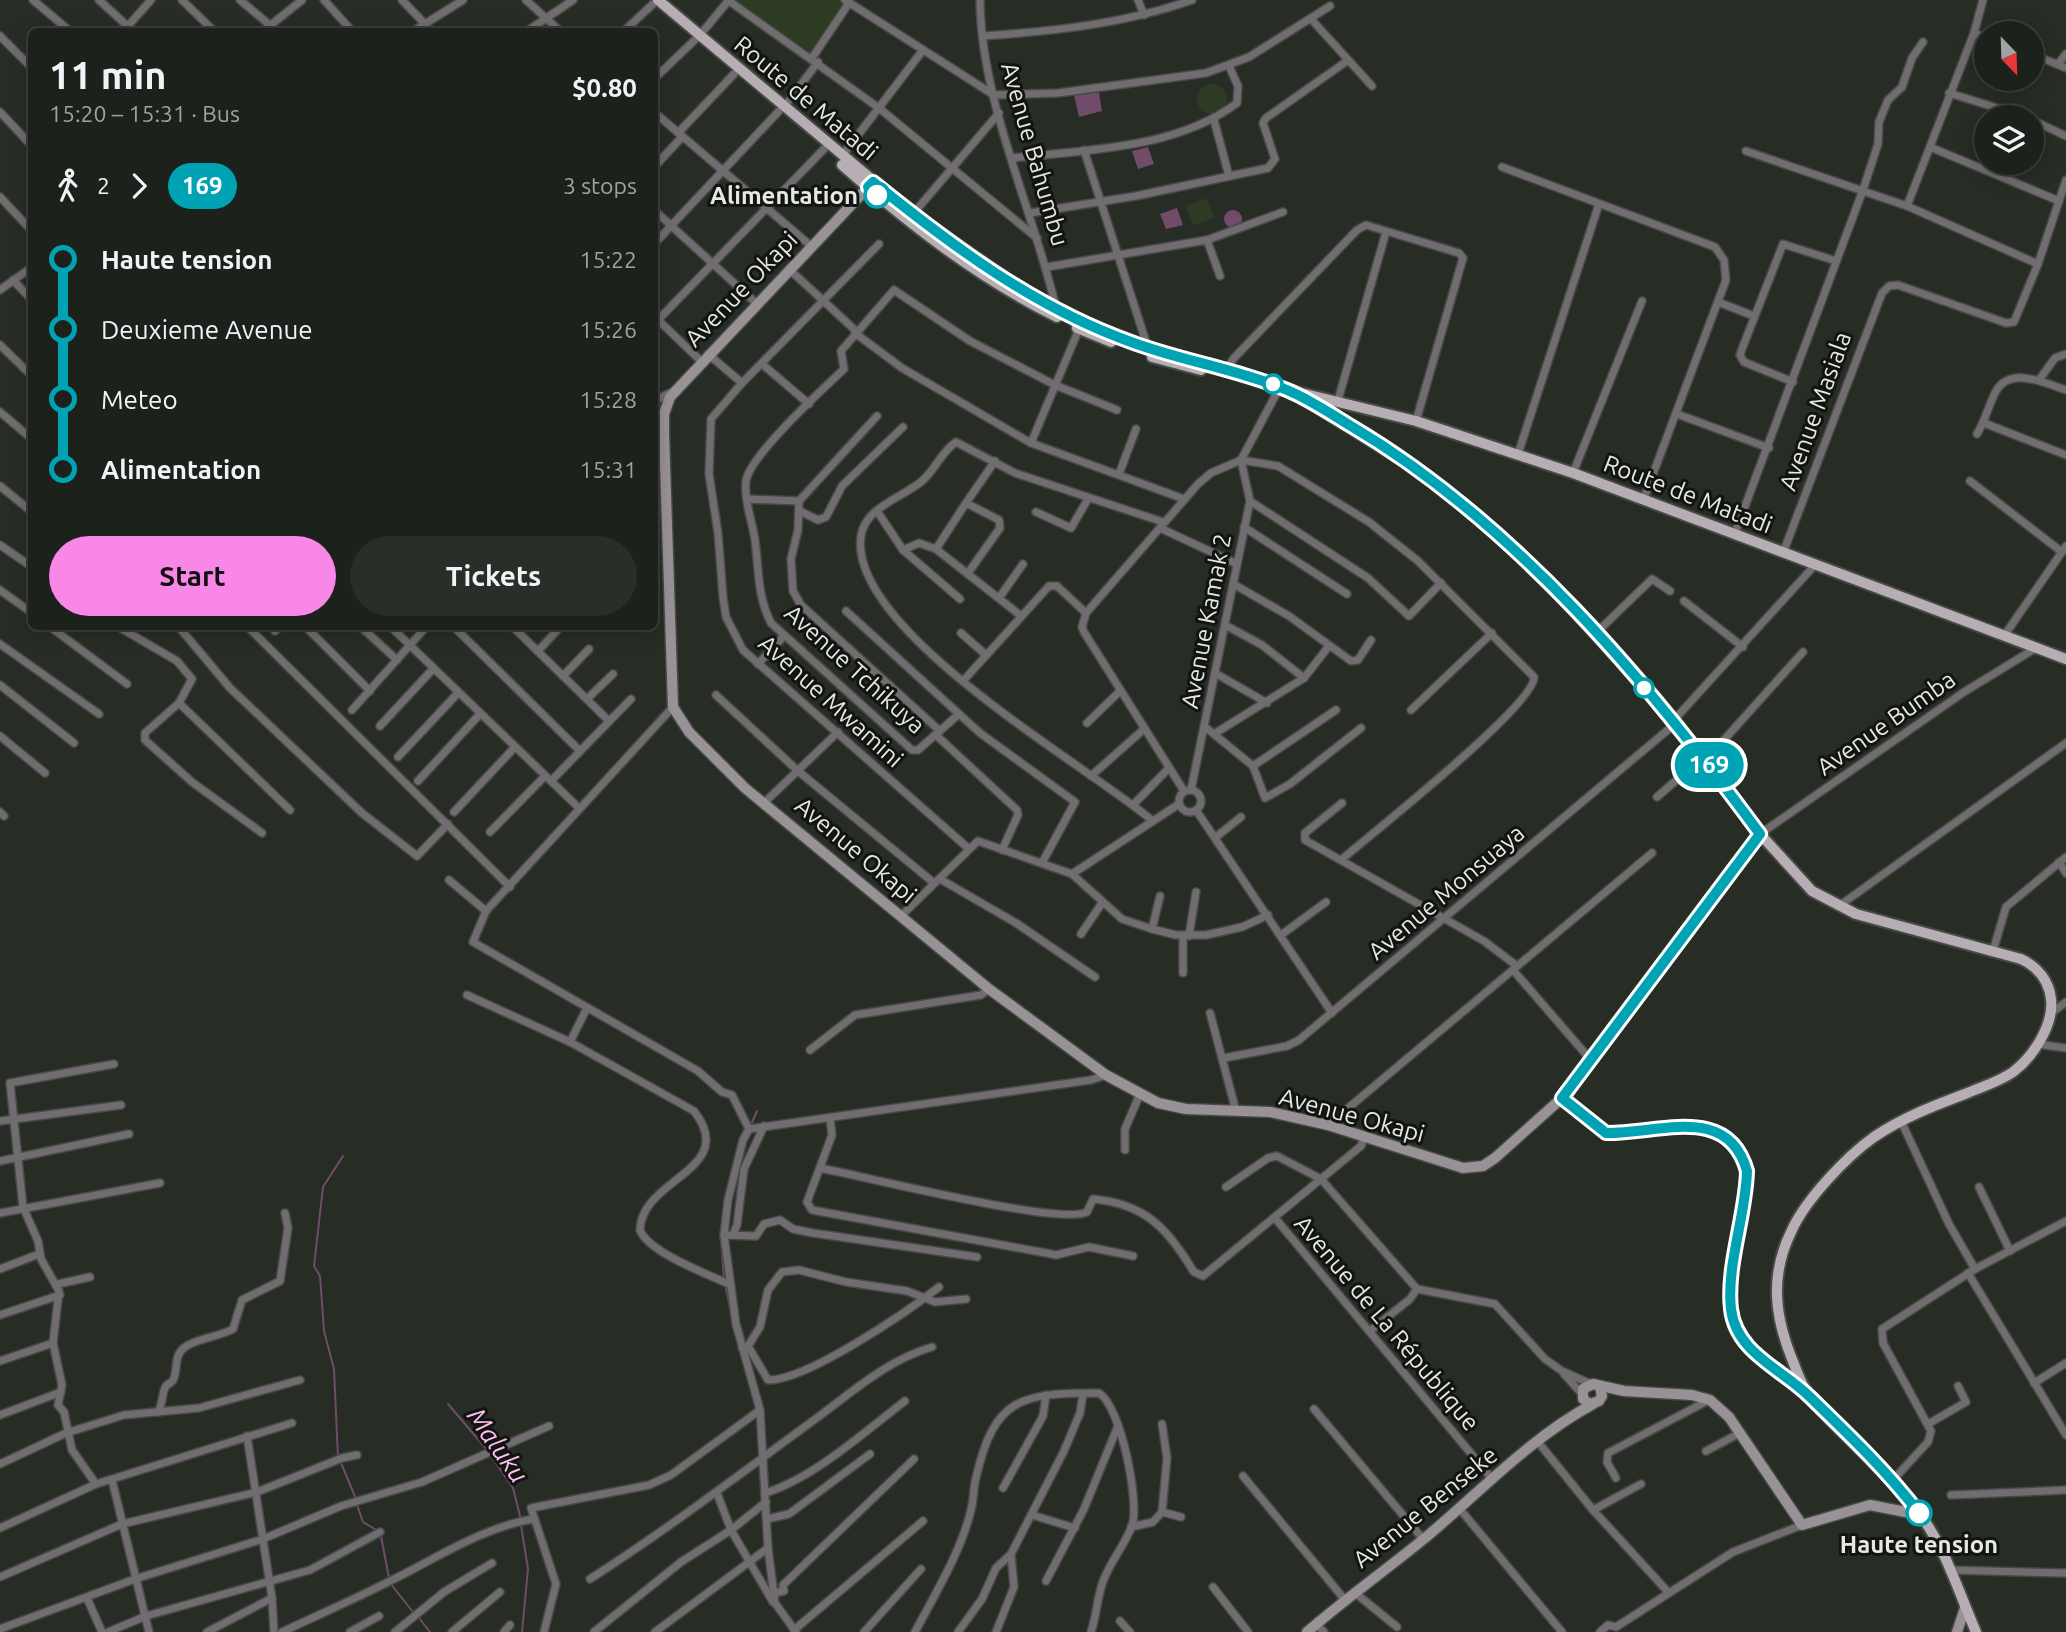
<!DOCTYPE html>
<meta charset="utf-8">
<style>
:root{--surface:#1d211c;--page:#2a2e29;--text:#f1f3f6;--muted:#a0a3a3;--line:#3b3e3b;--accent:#f987e8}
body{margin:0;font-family:Ubuntu,sans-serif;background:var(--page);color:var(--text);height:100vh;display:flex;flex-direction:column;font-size:26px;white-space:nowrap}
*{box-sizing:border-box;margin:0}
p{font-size:23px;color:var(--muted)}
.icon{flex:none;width:38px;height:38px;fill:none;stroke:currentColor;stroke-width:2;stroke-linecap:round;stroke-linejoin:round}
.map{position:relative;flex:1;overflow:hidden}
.sheet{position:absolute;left:28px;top:28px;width:630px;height:602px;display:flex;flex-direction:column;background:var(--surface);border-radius:10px;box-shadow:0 4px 18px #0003,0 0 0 2px var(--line)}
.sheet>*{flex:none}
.badge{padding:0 14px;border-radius:23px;font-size:24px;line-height:46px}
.needle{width:46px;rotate:157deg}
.buttons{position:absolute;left:1974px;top:21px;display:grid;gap:14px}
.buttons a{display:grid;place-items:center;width:70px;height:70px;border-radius:50%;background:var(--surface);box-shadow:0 4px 18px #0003,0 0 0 2px var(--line);font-size:35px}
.map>.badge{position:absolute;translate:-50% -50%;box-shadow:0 0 0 4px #fff}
.legs{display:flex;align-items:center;gap:10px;height:77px;padding:0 21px;font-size:23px}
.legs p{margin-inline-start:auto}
.head{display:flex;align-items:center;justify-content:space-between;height:119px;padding:0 21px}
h1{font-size:38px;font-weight:600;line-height:52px}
.cta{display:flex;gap:14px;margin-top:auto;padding:14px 21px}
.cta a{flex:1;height:80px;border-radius:42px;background:var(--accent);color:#111;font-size:28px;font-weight:600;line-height:80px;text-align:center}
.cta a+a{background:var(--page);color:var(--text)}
ul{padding:0 21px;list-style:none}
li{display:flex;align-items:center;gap:24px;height:70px;font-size:26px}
li i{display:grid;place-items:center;width:10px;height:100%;margin:0 9px;background:currentColor}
li i::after{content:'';width:18px;height:18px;margin:-9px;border:5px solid;border-radius:50%;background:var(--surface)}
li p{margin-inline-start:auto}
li:first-child i{background:linear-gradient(#0000 50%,currentColor 0)}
li:last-child i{background:linear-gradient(currentColor 50%,#0000 0)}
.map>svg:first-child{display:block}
.green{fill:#2c3b22}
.water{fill:#704b6a}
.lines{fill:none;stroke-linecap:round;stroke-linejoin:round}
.stream{stroke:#704b6a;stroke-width:2}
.street-casing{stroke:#454a44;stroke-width:10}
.secondary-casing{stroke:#454a44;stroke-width:13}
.primary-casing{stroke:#454a44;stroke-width:14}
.street{stroke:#706c6f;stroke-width:7}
.secondary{stroke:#989296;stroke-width:10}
.primary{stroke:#b6aeb4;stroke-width:10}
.line-1-casing{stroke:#fff;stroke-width:16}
.line-1{stroke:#00a3b4;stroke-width:10}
.stop-1-dot{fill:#fff;stroke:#00a3b4;stroke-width:3.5}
.labels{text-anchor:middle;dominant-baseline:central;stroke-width:6;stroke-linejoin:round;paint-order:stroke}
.street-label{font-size:24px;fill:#e5e8e4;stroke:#121410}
.stop-label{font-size:24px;font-weight:bold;fill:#e5e8e4;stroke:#121410;text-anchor:end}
.water-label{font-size:26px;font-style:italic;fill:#febff3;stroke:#121410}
</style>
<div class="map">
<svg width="2066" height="1632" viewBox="0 0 2066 1632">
<rect width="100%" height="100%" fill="#272c25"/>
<g class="green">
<path d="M735,0H839L845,4L812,54Z"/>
<circle cx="1212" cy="99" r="15"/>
<path d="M1206,198L1215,218L1193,225L1186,206Z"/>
</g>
<g class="water">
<path d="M1099,92L1102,111L1079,117L1074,95Z"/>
<path d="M1148,147L1154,164L1138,169L1132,151Z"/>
<path d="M1177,208L1183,225L1166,229L1160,214Z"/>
<circle cx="1233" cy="219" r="9"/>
</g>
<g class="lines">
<g class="stream">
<path d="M750,1127L757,1111"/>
<path d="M721,1239L724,1279"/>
<path d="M725,1284L732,1317"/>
<path d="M448,1404L488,1451"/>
<path d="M491,1456L513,1488L521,1520"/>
<path d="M338,1458L334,1369L324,1331L320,1276L314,1266L323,1187L343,1156"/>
<path d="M341,1463L356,1499"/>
<path d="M357,1505L363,1522L378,1531"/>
<path d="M521,1525L528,1569L522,1632"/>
<path d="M381,1536L389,1578"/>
<path d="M390,1583L413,1612"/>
<path d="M419,1618L430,1632"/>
</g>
<g class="street-casing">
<g id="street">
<path d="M33,0L71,32"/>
<path d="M99,0L134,32"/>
<path d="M182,0L215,32"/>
<path d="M240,0L278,32"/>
<path d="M324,0L353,32"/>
<path d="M402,0L424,23"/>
<path d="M526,0L561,32"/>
<path d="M845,0L994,95L1058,93L1206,73L1249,57L1330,6"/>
<path d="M980,0C981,103 1033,208 1056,308"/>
<path d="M1138,0L1144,15"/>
<path d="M729,1L879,108L1037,238"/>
<path d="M1311,19L1372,86"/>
<path d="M128,26L151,0"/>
<path d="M262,32L302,0"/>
<path d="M412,32L463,0"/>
<path d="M526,32L573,0"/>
<path d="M623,32L653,4"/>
<path d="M1974,33L1986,38"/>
<path d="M0,36L32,68"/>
<path d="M983,36C1055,31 1124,24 1192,0"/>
<path d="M2032,54L2066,68"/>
<path d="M812,58L849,3"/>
<path d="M2058,64L2066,54"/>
<path d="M654,79L700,35L729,0"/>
<path d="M1949,93L2026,117"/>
<path d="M784,107L818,62"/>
<path d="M0,112L32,146"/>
<path d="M654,112L811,246"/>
<path d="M1214,120L1229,176"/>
<path d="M2032,120L2066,136"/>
<path d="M678,133L734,74"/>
<path d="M1930,147L2059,201"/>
<path d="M1084,150L1148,348"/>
<path d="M1746,151L1907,206L2038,264"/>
<path d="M842,156L923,50"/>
<path d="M1012,158C1086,150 1176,149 1237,103L1238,86L1229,66"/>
<path d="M654,167L682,137"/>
<path d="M1502,167L1715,247L1724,260L1726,280L1644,498"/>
<path d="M0,197L32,231"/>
<path d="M1907,206L1974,33L1983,0"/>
<path d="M654,210L757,304"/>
<path d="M1030,213L1136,196L1268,168L1275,159L1263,123L1266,118L1347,61"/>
<path d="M913,214L999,113"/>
<path d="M1207,240L1220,276"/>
<path d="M654,244L779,111"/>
<path d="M879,244L742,383L711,419L709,474L718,533L723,597L726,617L743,650L968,848"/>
<path d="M1047,267L1207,240L1283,212"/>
<path d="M790,270L856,331"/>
<path d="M13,280L32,300"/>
<path d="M0,290L32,267"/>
<path d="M1718,302L1754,316"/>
<path d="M656,318L701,361"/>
<path d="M654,324L824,149"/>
<path d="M855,333L902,368L1031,443L1184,499"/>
<path d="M0,345L32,376"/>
<path d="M708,354L742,383"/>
<path d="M762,364L809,404"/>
<path d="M1226,370L1234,358L1357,230L1366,225L1459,253L1463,258L1416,421"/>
<path d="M2039,380L2055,358L2066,354"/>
<path d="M1793,382L1744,362L1740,355L1742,349L1783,244L1836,261"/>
<path d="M1338,400L1386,232"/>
<path d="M654,401L672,392"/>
<path d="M0,412L32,439"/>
<path d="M1677,414L1769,448"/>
<path d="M877,416L799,501L798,530L791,559L793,591L801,605L940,731"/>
<path d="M1984,423L2066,455"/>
<path d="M1977,434C1985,421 1988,407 1995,393C2009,365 2045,383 2066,390"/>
<path d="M1031,443L1079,329"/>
<path d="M1518,454L1599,204"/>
<path d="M654,472L665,463"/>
<path d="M1573,473L1642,301"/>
<path d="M1119,474L1136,429"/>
<path d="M1970,481L2062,552"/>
<path d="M0,486L32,512"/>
<path d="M747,499L799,501"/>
<path d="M1250,501L1368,578L1409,616L1441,583"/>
<path d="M966,503L995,461"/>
<path d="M800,511L818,520L826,517L842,486L903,427"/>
<path d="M877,511L903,550L919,543L936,549L1020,615"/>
<path d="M1036,512L1071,528L1088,499"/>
<path d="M1244,527L1347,594"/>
<path d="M1160,528L1237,564"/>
<path d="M1735,533L1863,190L1878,144L1879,122L1888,100L1902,87L1912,58L1923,42"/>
<path d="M0,545L32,567"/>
<path d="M936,549L966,503L999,520L1000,528L968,573"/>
<path d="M903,550L960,599"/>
<path d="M1783,553L1882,293L1889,286L1898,285L2006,323L2014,322L2038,264L2066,180"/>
<path d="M1235,585L1289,616L1351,661L1358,660L1371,640"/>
<path d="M0,590L32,613"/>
<path d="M999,598L1023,564"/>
<path d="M1684,601L1743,647"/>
<path d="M846,611L980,733L1075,802L1042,863"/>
<path d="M1225,625L1262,645L1304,678"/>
<path d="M49,626L127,684"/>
<path d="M117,626L177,661L192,679L179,703L290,810"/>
<path d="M178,626L230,688L362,813L417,856L448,824"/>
<path d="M247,626L510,887"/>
<path d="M305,626L370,691"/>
<path d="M360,626L397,660"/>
<path d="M390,626L578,807"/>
<path d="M453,626L580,751"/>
<path d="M512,626L609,721"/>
<path d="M275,631L280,626"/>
<path d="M961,633L986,655"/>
<path d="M1595,634L1652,579L1670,591"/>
<path d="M2004,636L2066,546"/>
<path d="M0,644L99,714"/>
<path d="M538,651L561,626"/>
<path d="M758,664L784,636"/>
<path d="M1215,673L1267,703"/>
<path d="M563,676L589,649"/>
<path d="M963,681L1049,586H1057L1086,613"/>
<path d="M0,685L74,743"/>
<path d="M716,695L798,771L934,883"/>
<path d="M587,699L613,674"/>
<path d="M179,703L145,733V740L192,782L262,833"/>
<path d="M673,707L486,911L473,942L698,1071L722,1092L732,1095L749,1129"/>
<path d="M352,710L427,626"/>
<path d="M1411,710L1492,633"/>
<path d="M959,714L918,750H912L771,623C757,596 759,569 755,540C752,520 744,501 746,481C750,455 823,389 844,369L841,351L894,290L970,341L1055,385L1117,410"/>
<path d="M1674,720L1814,566"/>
<path d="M1087,723L1120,691"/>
<path d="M380,726L433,669"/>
<path d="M1204,726L1253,766L1265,798L1290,784L1361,728"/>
<path d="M1214,734L1304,678L1329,646"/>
<path d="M936,735L1017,810L1018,815L1002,850"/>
<path d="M0,736L45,773"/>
<path d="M398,757L458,693"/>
<path d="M1705,761L1803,652"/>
<path d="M1253,766L1336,710"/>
<path d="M1091,776L1144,729"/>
<path d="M418,781L480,714"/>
<path d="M551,781L631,699"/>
<path d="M1191,790L1250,501L1241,460L1278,466L1369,522L1418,561L1534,677C1536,704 1370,835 1341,860"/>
<circle cx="1190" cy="801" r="11"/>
<path d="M1184,791L1084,632L1082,627L1086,613L1198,484L1211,473L1241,460L1280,387"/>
<path d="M1657,797L1703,757"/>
<path d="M765,802L838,732"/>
<path d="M1342,803L1305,833V840L1484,941L1517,966"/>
<path d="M1133,805L1169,768"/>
<path d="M1196,810L1332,1013"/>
<path d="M0,812L4,816"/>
<path d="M454,812L515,747"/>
<path d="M1153,821C1088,766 847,630 861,536C865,507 902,498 922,481C935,470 942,451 956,442L1015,473L1163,522"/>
<path d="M490,832L545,776"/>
<path d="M1760,834L1964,692L2036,648"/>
<path d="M1216,837L1241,817"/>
<path d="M2059,862L2066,873"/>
<path d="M1072,874L1179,804"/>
<path d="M940,879L1016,923L1095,977"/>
<path d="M449,880L486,911"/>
<path d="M1839,906L2066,743"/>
<path d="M902,915L978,841L1072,874L1122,919L1152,929L1176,935H1206L1242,927L1268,915"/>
<path d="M1152,929L1160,896"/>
<path d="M1081,934L1102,903"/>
<path d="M1281,935L1326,902"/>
<path d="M1189,936L1196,892"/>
<path d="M1993,951L2006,907L2066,857"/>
<path d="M1513,970L1590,1059"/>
<path d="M1183,973V936"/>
<path d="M467,995L570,1042L694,1111C740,1170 641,1178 640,1230C648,1252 707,1274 729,1284"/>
<path d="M1210,1013L1236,1111"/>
<path d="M2050,1014L2066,1002"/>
<path d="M570,1042L587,1008"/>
<path d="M2037,1044L2066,1048"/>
<path d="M810,1050L855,1015L981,995L989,989"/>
<path d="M1224,1058L1287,1046L1299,1040L1676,723"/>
<path d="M1562,1098L1606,1133C1658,1134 1728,1103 1747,1171C1746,1214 1715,1301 1740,1336C1757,1359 1782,1376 1805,1392"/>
<path d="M830,1118L832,1135L807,1202L812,1210L1046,1253L1056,1255L1089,1247L1133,1256"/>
<path d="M0,1121L121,1105"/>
<path d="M1901,1121L1949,1224L1975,1269"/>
<path d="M1328,1125L1652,853"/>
<path d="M1125,1150V1129L1140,1094"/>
<path d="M0,1161L129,1134"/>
<path d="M820,1168C862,1176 1061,1226 1087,1212L1093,1199C1147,1204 1167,1229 1194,1272L1203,1276L1361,1146L1364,1138"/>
<path d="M1226,1187L1268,1158L1277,1156L1321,1179L1417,1289L1495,1304L1545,1359L1562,1371L1591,1384"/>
<path d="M1979,1187L2010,1251"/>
<path d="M0,1213L160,1183"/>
<path d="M1275,1218L1493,1480"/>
<path d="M724,1235L756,1236L764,1224L780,1220L793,1229L813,1233L977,1257"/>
<path d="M733,1235L737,1225L744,1169L764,1126"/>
<path d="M0,1269L39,1254"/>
<path d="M1968,1273L2066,1435"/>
<path d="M58,1284L90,1277"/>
<path d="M0,1315L60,1295"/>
<path d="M1370,1331L1410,1299L1417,1289"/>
<path d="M748,1346L768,1380C806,1381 907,1312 939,1287"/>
<path d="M742,1348L748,1346L760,1327L768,1290L782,1272L799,1270L846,1282L907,1291L935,1302L966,1299"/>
<path d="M0,1361L53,1343"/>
<path d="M1564,1374L1582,1394"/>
<path d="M2034,1383L2066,1363"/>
<path d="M1314,1409L1423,1539"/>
<path d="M158,1412C163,1404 162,1391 166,1386C171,1381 172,1384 174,1378C178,1366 174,1355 185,1347C197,1338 219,1337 233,1329L242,1300L280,1281L288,1228L285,1213"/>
<path d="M0,1415L61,1392"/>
<path d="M1162,1424L1167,1458L1162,1512"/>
<path d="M1928,1424L1966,1402L1958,1386"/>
<path d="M247,1436L272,1598L274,1632"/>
<path d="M1538,1442L1593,1510L1669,1593"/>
<path d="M1706,1451L1740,1433"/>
<path d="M0,1464L66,1433L124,1415L199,1408L300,1380"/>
<path d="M1243,1476L1345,1600"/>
<path d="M1616,1478L1607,1462L1608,1453L1709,1400"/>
<path d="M112,1480L149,1632"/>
<path d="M1893,1480L1928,1442L1931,1431L1883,1343L1882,1329L1975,1269L2066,1221"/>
<path d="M96,1484L72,1450L64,1412L58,1405L62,1385L53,1343L59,1291L41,1259L38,1241L23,1207L10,1083L114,1064"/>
<path d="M1003,1488L1043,1416L1046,1395"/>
<path d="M717,1493L731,1530L773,1602"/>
<path d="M765,1493C814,1478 864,1432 905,1401"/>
<path d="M1951,1495L2066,1490"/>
<path d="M1459,1508L1562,1632"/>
<path d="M1593,1510L1641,1484"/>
<path d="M1032,1515L1075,1528"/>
<path d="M767,1519L789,1514L870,1454"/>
<path d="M1131,1527L1153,1522L1162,1512L1181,1517"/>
<path d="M0,1528L96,1484L292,1423"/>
<path d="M1949,1570L2066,1573"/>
<path d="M0,1577L122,1524L257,1492L342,1458L357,1455"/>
<path d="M590,1579C668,1529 740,1474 814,1420C851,1393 887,1360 932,1347"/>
<path d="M1046,1581L1084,1509L1118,1426"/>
<path d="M1213,1587L1248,1632"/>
<path d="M1354,1592L1397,1627"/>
<path d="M774,1593L784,1591L783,1585L914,1459"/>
<path d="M87,1598L102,1632"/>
<path d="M1120,1621L1130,1632"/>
<path d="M1316,1624L1324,1632"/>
<path d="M0,1629L135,1579L263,1539L341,1506L422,1482L549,1426"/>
<path d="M794,1630L923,1521"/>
<path d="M108,1632L146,1616L310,1570L380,1532"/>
<path d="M207,1632L272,1598"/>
<path d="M282,1632C318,1615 355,1599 390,1581C437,1558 481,1528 533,1519"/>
<path d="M350,1632L379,1616"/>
<path d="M395,1632L444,1592L492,1563"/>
<path d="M452,1632L500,1592"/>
<path d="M504,1632L510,1625"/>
<path d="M544,1632L556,1584L531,1508L649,1485L671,1475L760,1410"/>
<path d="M594,1632L681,1562L731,1530L766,1502"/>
<path d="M655,1632L768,1548"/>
<path d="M796,1632L775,1603L768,1548L760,1410L736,1324L724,1235L728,1200L743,1140L749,1129L1091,1080L1106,1075"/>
<path d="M864,1632L921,1569"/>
<path d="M915,1632C935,1594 961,1552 971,1510C974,1500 973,1488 976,1478C994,1397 1022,1393 1099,1393C1121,1406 1140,1503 1132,1526C1125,1544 1111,1561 1104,1579C1097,1595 1097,1615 1091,1632"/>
<path d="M958,1632L982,1599L996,1568L1011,1554"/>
<path d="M996,1632L1014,1587L1011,1554L1064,1451L1080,1413L1083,1394"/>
<path d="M1600,1632L1608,1625L1616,1627L1733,1552L1802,1525"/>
</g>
</g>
<g class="secondary-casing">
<g id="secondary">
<path d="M873,182L670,397L664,414V434L673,707L689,732L745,788L989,989L1106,1075L1158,1103L1186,1109L1270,1112L1328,1125L1463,1168L1483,1166L1495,1158L1562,1098L1760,834"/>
<path d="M1600,1387L1602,1396L1599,1401L1590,1404L1583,1399V1389L1593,1384L1624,1391L1692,1395L1710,1400L1729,1417L1802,1525L1870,1505L1921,1515"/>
<path d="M1307,1632C1345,1599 1386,1570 1425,1538C1479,1493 1530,1438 1593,1404"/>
<path d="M1957,1632L1965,1608"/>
</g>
</g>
<g class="primary-casing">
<g id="primary">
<path d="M658,0L913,214L1022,289L1083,323L1163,352L1289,390L1416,421L1573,473L2066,659"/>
<path d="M842,165C908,223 978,278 1057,317"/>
<path d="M1077,328L1111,342"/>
<path d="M1152,357L1201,370"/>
<path d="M1289,390L1426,475L1484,521L1567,603L1674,720L1760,834L1812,891L1856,914L2021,959C2038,967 2049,981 2051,999C2054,1025 2033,1057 2013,1072C1999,1082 1981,1087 1965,1094C1933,1106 1902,1118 1874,1137C1846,1157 1805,1200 1791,1232C1769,1277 1775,1319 1794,1364C1798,1375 1803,1388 1810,1397C1844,1439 1887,1470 1919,1513C1945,1547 1959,1593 1976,1632"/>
</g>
</g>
<use href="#street" class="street"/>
<use href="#secondary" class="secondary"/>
<use href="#primary" class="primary"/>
</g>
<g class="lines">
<g class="line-1-casing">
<path id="line-1" d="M877,195L868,187L873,182C951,245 1035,308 1131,342C1182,361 1237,369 1287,390C1309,399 1331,414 1351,426C1515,523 1648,682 1760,834L1562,1098L1606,1133C1658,1134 1728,1103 1747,1171C1746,1215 1726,1266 1731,1309C1736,1353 1782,1369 1810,1397C1848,1434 1887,1471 1919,1513"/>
</g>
<use href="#line-1" class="line-1"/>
</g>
<g class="stop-1-dot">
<circle cx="877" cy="195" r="12"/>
<circle cx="1273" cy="384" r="9"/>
<circle cx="1644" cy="688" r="9"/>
<circle cx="1919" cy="1513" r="12"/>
</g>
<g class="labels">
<g class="street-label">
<text transform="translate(806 98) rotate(40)">Route de Matadi</text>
<text transform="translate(1035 154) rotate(74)">Avenue Bahumbu</text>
<text transform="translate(741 289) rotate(-46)">Avenue Okapi</text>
<text transform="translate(1815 411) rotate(-70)">Avenue Masiala</text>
<text transform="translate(1688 494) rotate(21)">Route de Matadi</text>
<text transform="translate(1206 621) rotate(-79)">Avenue Kamak 2</text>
<text transform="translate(855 669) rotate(42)">Avenue Tchikuya</text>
<text transform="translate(831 701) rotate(42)">Avenue Mwamini</text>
<text transform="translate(1886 723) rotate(-35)">Avenue Bumba</text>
<text transform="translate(856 850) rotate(40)">Avenue Okapi</text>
<text transform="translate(1446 892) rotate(-40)">Avenue Monsuaya</text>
<text transform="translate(1352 1115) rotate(15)">Avenue Okapi</text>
<text transform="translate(1387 1323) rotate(50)">Avenue de La République</text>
<text transform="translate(1425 1507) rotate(-39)">Avenue Benseke</text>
</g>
<g class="stop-label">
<text x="858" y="195">Alimentation</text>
<text x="1919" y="1544" text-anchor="middle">Haute tension</text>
</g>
<g class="water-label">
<text transform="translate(498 1445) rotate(55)">Maluku</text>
</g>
</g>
</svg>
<div class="buttons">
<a><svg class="needle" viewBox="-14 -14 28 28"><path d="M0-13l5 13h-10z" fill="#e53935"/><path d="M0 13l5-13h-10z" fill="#a0a3a3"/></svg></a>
<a><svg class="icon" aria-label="layers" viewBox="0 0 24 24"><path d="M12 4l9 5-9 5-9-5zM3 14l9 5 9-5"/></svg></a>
</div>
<b class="badge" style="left:1709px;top:765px;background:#00a3b4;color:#fff">169</b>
<section class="sheet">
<div class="head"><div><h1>11 min</h1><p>15:20 – 15:31 · Bus</p></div><b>$0.80</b></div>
<div class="legs"><svg class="icon" aria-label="walk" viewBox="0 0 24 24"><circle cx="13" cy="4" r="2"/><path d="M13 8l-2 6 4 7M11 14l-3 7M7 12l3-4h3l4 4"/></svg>2<svg class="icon" aria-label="forward" viewBox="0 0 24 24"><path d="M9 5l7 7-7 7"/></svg><b class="badge" style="background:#00a3b4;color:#fff">169</b><p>3 stops</p></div>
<ul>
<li><i style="color:#00a3b4"></i><b>Haute tension</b><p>15:22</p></li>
<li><i style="color:#00a3b4"></i><span>Deuxieme Avenue</span><p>15:26</p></li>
<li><i style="color:#00a3b4"></i><span>Meteo</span><p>15:28</p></li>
<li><i style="color:#00a3b4"></i><b>Alimentation</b><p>15:31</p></li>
</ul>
<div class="cta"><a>Start</a><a>Tickets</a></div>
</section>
</div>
